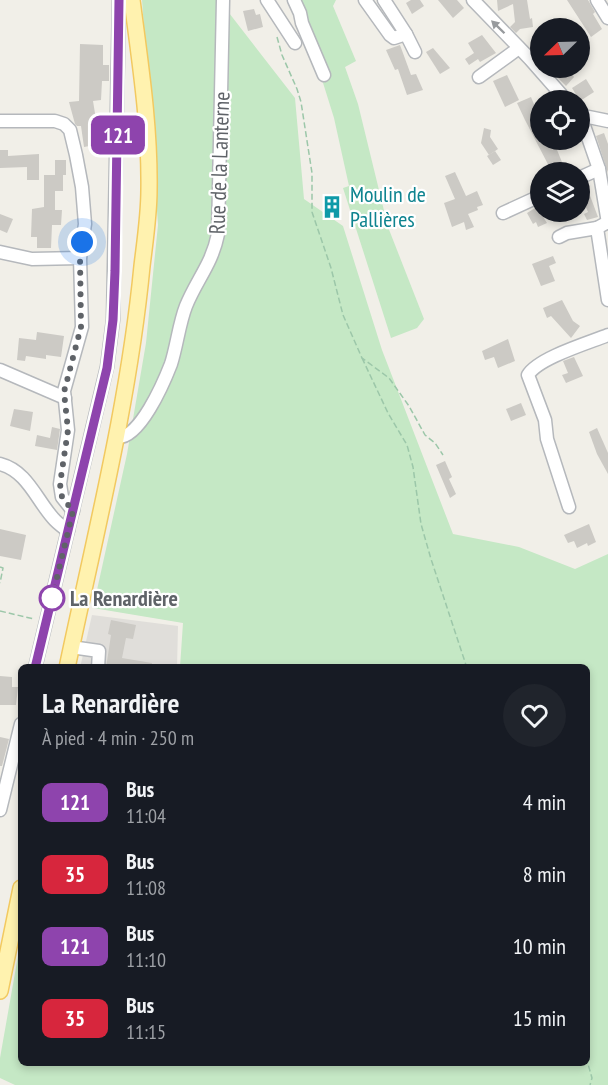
<!DOCTYPE html>
<html lang="fr">
<meta charset="utf-8">
<style>
:root{--surface:#171b24;--page:#20242c;--text:#f1f3f6;--muted:#9ea1a6}
body{margin:0;font-family:"PT Sans Narrow",sans-serif;background:var(--page);color:var(--text);height:100vh;display:flex;flex-direction:column;font-size:22px;white-space:nowrap}
*{box-sizing:border-box;margin:0}
p{font-size:20px;color:var(--muted)}
.icon{flex:none;width:33px;height:33px;fill:none;stroke:currentColor;stroke-width:2;stroke-linecap:round;stroke-linejoin:round}
.map{position:relative;flex:1;overflow:hidden}
.details{position:absolute;left:18px;top:664px;width:572px;height:402px;display:flex;flex-direction:column;background:var(--surface);border-radius:9px;box-shadow:0 3px 9px #0003}
.details>*{flex:none}
.badge{padding:0 12px;border-radius:9px;font-size:21px;line-height:39px}
.needle{width:39px;rotate:247deg}
.fabs{position:absolute;left:530px;top:18px;display:grid;gap:12px}
.fabs a{display:grid;place-items:center;width:60px;height:60px;border-radius:50%;background:var(--surface);box-shadow:0 3px 9px #0003;font-size:30px}
.you{position:absolute;width:30px;height:30px;margin:-15px;border:4px solid #fff;border-radius:50%;background:#1a73e8;box-shadow:0 0 0 9px #1a73e833}
.map>.badge{position:absolute;translate:-50% -50%;box-shadow:0 0 0 3px #fff}
.round{display:grid;place-items:center;flex:none;width:63px;height:63px;border-radius:32px;background:var(--page)}
.headline{display:flex;align-items:center;justify-content:space-between;height:102px;padding:0 24px}
h1{font-size:28px;font-weight:700;line-height:45px}
ul{padding:0;list-style:none}
li{display:flex;align-items:center;gap:18px;height:72px;padding:0 24px}
li div{flex:1}
li b{display:block;font-size:22px}
li em{font-style:normal}
li .badge{min-width:66px;font-weight:700;text-align:center}
.map>svg:first-child{display:block}
.industrial{fill:#e0deda}
.green{fill:#c5e8c5}
.building{fill:#cccac5}
.lines{fill:none;stroke-linecap:round;stroke-linejoin:round}
.minor-casing{stroke:#b5b8bc;stroke-width:15}
.major-casing{stroke:#f2c960;stroke-width:18}
.path{stroke:#9cc7a9;stroke-width:1.5;stroke-dasharray:6 3;stroke-linecap:butt}
.minor{stroke:#fff;stroke-width:12}
.major{stroke:#fff2af;stroke-width:15}
.oneway{fill:#979a9d}
.line-casing{stroke:#fff;stroke-width:14}
.line{stroke:#8e44ad;stroke-width:9}
.walk{stroke:#5f6368;stroke-width:6;stroke-dasharray:0 10.8}
.stop-dot{fill:#fff;stroke:#8e44ad;stroke-width:3}
.labels{text-anchor:middle;dominant-baseline:central;stroke-width:4.5;stroke-linejoin:round;paint-order:stroke}
.street-label{font-size:22px;fill:#5f6368;stroke:#fff}
.culture-label{font-size:22px;fill:#0d838f;stroke:#fff;text-anchor:start}
.stop-label{font-size:22px;font-weight:bold;fill:#5f6368;stroke:#fff;text-anchor:start}
</style>
<div class="map">
<svg width="608" height="1085" viewBox="0 0 608 1085">
<rect width="100%" height="100%" fill="#f1efe8"/>
<path class="industrial" d="M92,615L178,626L177,667L80,668Z"/>
<g class="green">
<path d="M142,0H219L295,98L304,199L343,226L382,350L453,534L519,547L575,569L608,554V1085H15L0,1078V1058L21,939V1064H586V668L180,667L183,623L93,608L127,454L146,343L158,225Z"/>
<path d="M298,0H336L333,6L356,61L345,67L358,104L388,227L424,319L417,328L391,338L343,188L349,186L334,118L304,22L308,19Z"/>
</g>
<g class="building">
<path d="M411,0H420L424,6L412,14L406,3Z"/>
<path d="M438,0H457L464,8L453,18Z"/>
<path d="M497,0H527L530,19L532,18L533,27L520,29L516,33L510,27L515,22L513,4L498,11Z"/>
<path d="M567,0H588L595,12L593,14L602,29L591,37Z"/>
<path d="M254,9L256,15L260,14L263,27L248,31L243,11Z"/>
<path d="M482,35L496,53L480,62L478,59L469,65L465,59L474,53L468,43Z"/>
<path d="M80,44L103,45V65H109V81H102L101,100L93,101L100,144L84,147L81,126H77L75,124L69,102L79,101Z"/>
<path d="M400,45L411,75L416,74L423,90L407,95L398,69L395,70L386,50Z"/>
<path d="M433,48L450,68L440,74L426,52Z"/>
<path d="M548,68H568L574,77L566,86Z"/>
<path d="M507,75L519,100L505,107L493,81Z"/>
<path d="M586,79L594,92L580,101L572,88Z"/>
<path d="M531,97L538,114L535,116L540,127V143L548,140H553L566,172H552L525,120L517,103Z"/>
<path d="M484,128L491,130L490,137L498,149L489,155L481,143Z"/>
<path d="M604,133L608,144V173L596,136Z"/>
<path d="M0,150H8V156L39,154V180H27V167L0,168Z"/>
<path d="M495,151L501,160L493,165L487,156Z"/>
<path d="M55,160H66V175H63V191H55V210H62L61,225H52L51,248H37V237H31L32,209L44,207V175H55Z"/>
<path d="M455,172L466,196L477,191L483,205L477,207L478,210L468,214L474,227L466,230L464,222L452,227L444,203L455,199L445,176Z"/>
<path d="M589,193L598,217L587,220L584,214L588,212L581,196Z"/>
<path d="M540,205V212L547,223L538,227L536,222L533,224L527,213Z"/>
<path d="M0,214L13,219L7,233L0,230Z"/>
<path d="M553,256L556,263L549,266L555,281L541,286L532,264Z"/>
<path d="M562,300L573,321L580,326L571,338L551,316L547,318L543,308Z"/>
<path d="M37,332L64,336L61,357L46,355V359L26,356L25,361L17,360L19,338L36,340Z"/>
<path d="M508,339L515,361L498,368L494,357L485,360L482,351Z"/>
<path d="M574,357L583,376L566,383L562,375L568,373L563,361Z"/>
<path d="M521,403L526,415L511,421L506,409Z"/>
<path d="M14,409L33,412L30,431L10,426Z"/>
<path d="M52,427L60,429L57,450L35,446L37,435L50,438Z"/>
<path d="M597,428L608,453V474L597,454L589,432Z"/>
<path d="M445,461L452,477L449,479L456,494L450,498L436,465Z"/>
<path d="M589,524L596,542L588,546L587,543L577,548L574,541L568,543L564,535Z"/>
<path d="M0,529L26,535L21,560L0,556Z"/>
<path d="M111,620L136,625L133,639L126,638L122,658L152,663L151,668H106L111,635L108,634Z"/>
<path d="M0,676L12,677V687H18L16,705H0Z"/>
<path d="M0,737L9,739L2,766H0Z"/>
</g>
<g class="lines">
<g class="minor-casing">
<g id="minor">
<path d="M267,0L295,43"/>
<path d="M294,0L300,13L302,23L324,75"/>
<path d="M365,0L390,35L394,38L406,34"/>
<path d="M384,0L406,34L415,52"/>
<path d="M473,0L530,59L566,100"/>
<path d="M597,0L608,18"/>
<path d="M479,77L519,48"/>
<path d="M579,115L608,121"/>
<path d="M581,117L599,169L608,223"/>
<path d="M0,121H55L64,124L70,130L76,155L82,187L85,224L80,258L82,327L64,391L68,430L60,484L62,497L73,511"/>
<path d="M579,178L599,169"/>
<path d="M503,213L540,196"/>
<path d="M608,222L597,228L608,300"/>
<path d="M559,237L567,233L597,228"/>
<path d="M0,252L32,259L80,258"/>
<path d="M0,370L65,398"/>
<path d="M116,437C139,441 164,382 171,364C177,345 179,324 186,306C197,279 212,264 218,234L223,0"/>
<path d="M0,464C27,471 36,499 53,518C57,523 63,527 68,531"/>
<path d="M569,507L547,439L545,420L528,375C538,358 588,343 608,335"/>
<path d="M71,647L99,651L98,668"/>
<path d="M35,668L107,367L113,320L119,0"/>
<path d="M0,810L21,724"/>
</g>
</g>
<g class="major-casing">
<g id="major">
<path d="M67,668C95,535 129,402 142,266C145,241 149,215 149,190C150,126 140,62 132,0"/>
<path d="M0,991L21,888"/>
</g>
</g>
<g class="path">
<path d="M277,37L282,55L297,89L301,102L312,173V212L331,268L343,315L362,358L389,378L409,406L425,435L435,443L443,455"/>
<path d="M362,358L388,413L407,445L413,467L421,524L431,559L467,668"/>
<path d="M0,567L3,568L0,583"/>
<path d="M0,611L34,619"/>
<path d="M586,1057L592,1078L590,1085"/>
</g>
<use href="#minor" class="minor"/>
<use href="#major" class="major"/>
</g>
<defs><path id="oneway-solid" d="M-6-.8H1V-3.2L6.5 0L1 3.2V.8H-6Z" transform="scale(1.5)"/></defs>
<use class="oneway" href="#oneway-solid" transform="translate(498 27) rotate(-136)"/>
<g class="lines">
<g class="line-casing">
<path id="line" d="M35,668L107,368L113,320L115,271L119,0"/>
</g>
<use href="#line" class="line"/>
<path class="walk" d="M52,598L73,511L62,497L60,484L68,430L64,392L81,327L80,258L82,242"/>
</g>
<defs>
<g id="building-bare" transform="scale(1.8)"><path d="M-4-6H4V6H1V3H-1V6H-4ZM-2.5-4.3h1.7v1.8h-1.7ZM.8-4.3h1.7v1.8H.8ZM-2.5-1h1.7V.8h-1.7ZM.8-1h1.7V.8H.8Z" fill="#0f9aa8" stroke="#fff" stroke-width="2.5" paint-order="stroke"/></g>
</defs>
<g fill-rule="evenodd">
<use href="#building-bare" x="332" y="207"/>
</g>
<circle class="stop-dot" cx="52" cy="598" r="12"/>
<g class="labels">
<g class="street-label">
<text transform="translate(219 163) rotate(-88)">Rue de la Lanterne</text>
</g>
<g class="culture-label">
<text x="350" y="194">Moulin de<tspan x="350" dy="25">Pallières</tspan></text>
</g>
<g class="stop-label">
<text x="70" y="598">La Renardière</text>
</g>
</g>
</svg>
<div class="fabs">
<a><svg class="needle" viewBox="-14 -14 28 28"><path d="M0-13l5 13h-10z" fill="#e53935"/><path d="M0 13l5-13h-10z" fill="#9ea1a6"/></svg></a>
<a><svg class="icon" aria-label="locate" viewBox="0 0 24 24"><circle cx="12" cy="12" r="6"/><path d="M12 2v4M12 18v4M2 12h4M18 12h4"/></svg></a>
<a><svg class="icon" aria-label="layers" viewBox="0 0 24 24"><path d="M12 4l9 5-9 5-9-5zM3 14l9 5 9-5"/></svg></a>
</div>
<div class="you" style="left:82px;top:242px"></div>
<b class="badge" style="left:118px;top:135px;background:#8e44ad;color:#fff">121</b>
<section class="details">
<div class="headline"><div><h1>La Renardière</h1><p>À pied · 4 min · 250 m</p></div><a class="round"><svg class="icon" aria-label="heart" viewBox="0 0 24 24"><path d="M12 20l-8-8c-3-5 5-10 8-4 3-6 11-1 8 4z"/></svg></a></div>
<ul>
<li><span class="badge" style="background:#8e44ad;color:#fff">121</span><div><b>Bus</b><p>11:04</p></div><em>4 min</em></li>
<li><span class="badge" style="background:#d7263d;color:#fff">35</span><div><b>Bus</b><p>11:08</p></div><em>8 min</em></li>
<li><span class="badge" style="background:#8e44ad;color:#fff">121</span><div><b>Bus</b><p>11:10</p></div><em>10 min</em></li>
<li><span class="badge" style="background:#d7263d;color:#fff">35</span><div><b>Bus</b><p>11:15</p></div><em>15 min</em></li>
</ul>
</section>
</div>
